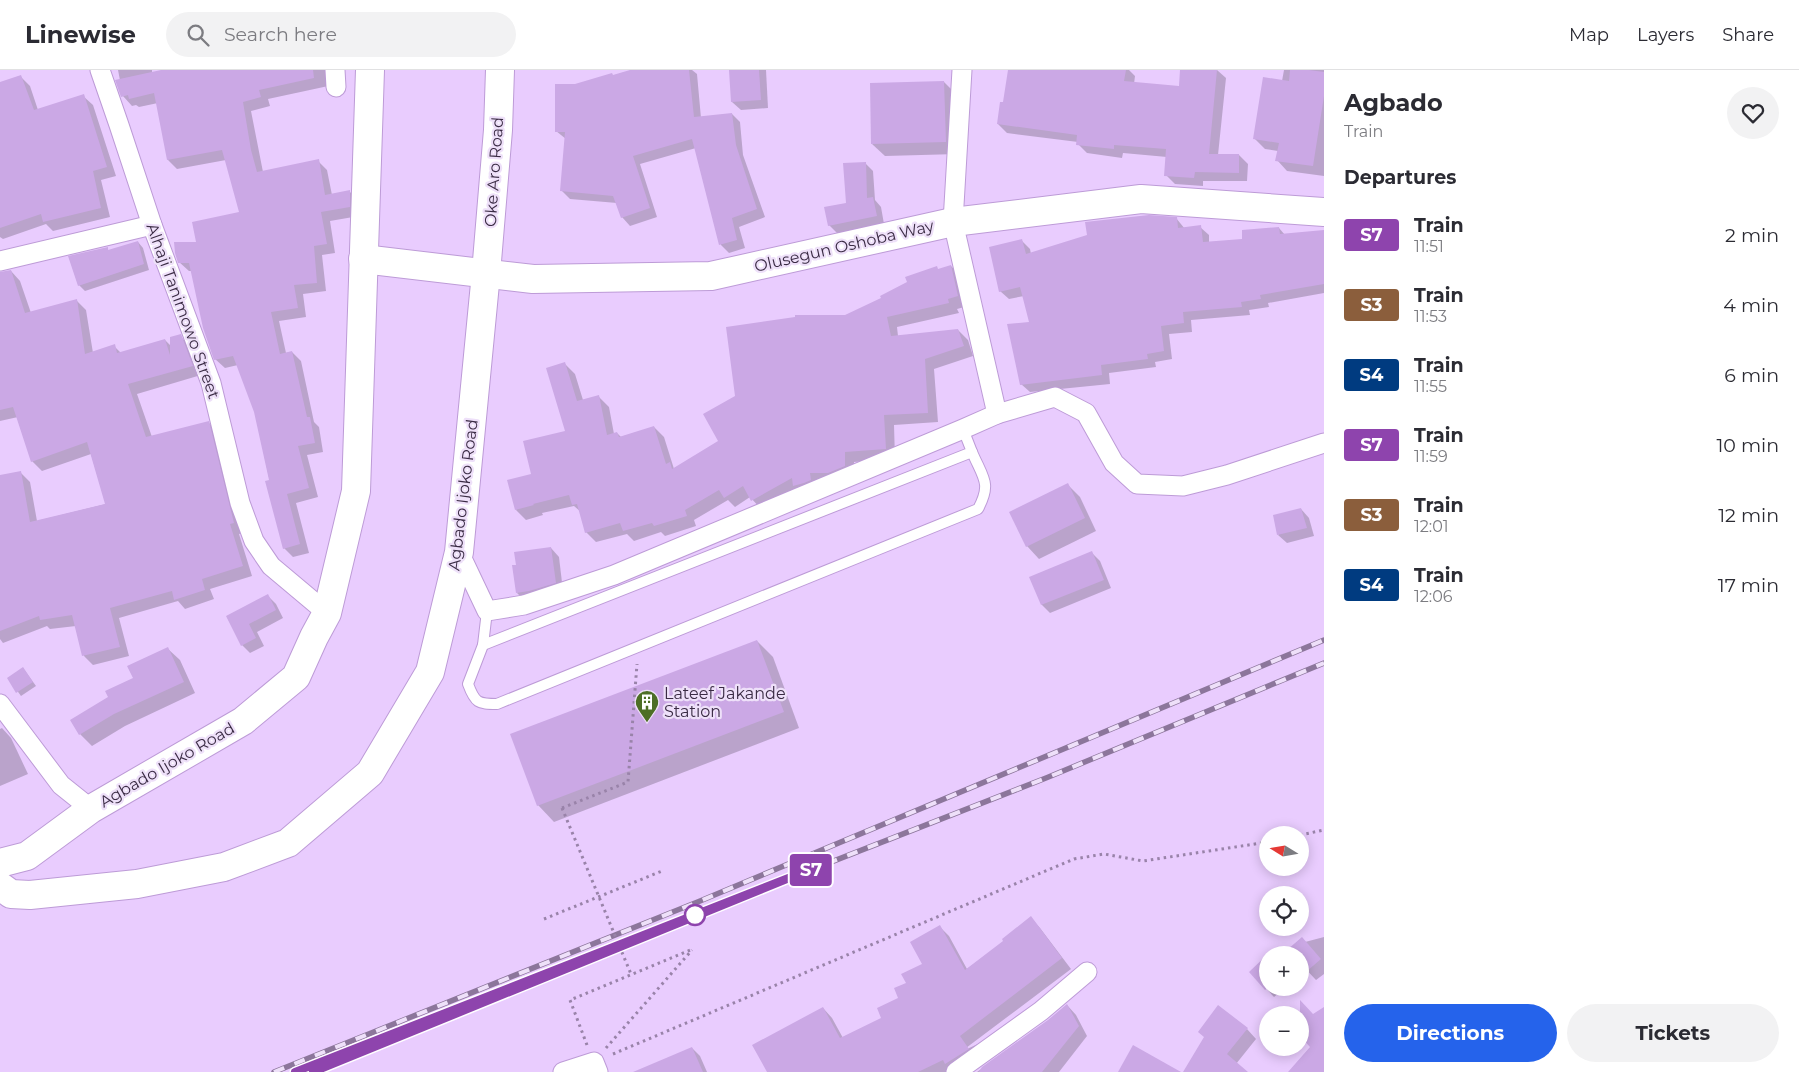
<!DOCTYPE html>
<meta charset="utf-8">
<style>
:root{--surface:#fff;--page:#f2f2f3;--text:#2b2b33;--muted:#7c7c81;--line:#e1e1e2;--accent:#2563eb}
body{margin:0;font-family:Montserrat,sans-serif;background:var(--page);color:var(--text);height:100vh;display:flex;flex-direction:column;font-size:19px;white-space:nowrap}
*{box-sizing:border-box;margin:0}
p{font-size:16px;color:var(--muted)}
.icon{flex:none;width:28px;height:28px;fill:none;stroke:currentColor;stroke-width:2;stroke-linecap:round;stroke-linejoin:round}
.map{position:relative;flex:1;overflow:hidden}
.details{display:flex;flex-direction:column;background:var(--surface);width:475px}
.details>*{flex:none}
.badge{padding:0 10px;border-radius:4px;font-size:18px;line-height:32px}
.needle{width:32px;rotate:281deg}
.fabs{position:absolute;left:1259px;top:756px;display:grid;gap:10px}
.fabs a{display:grid;place-items:center;width:50px;height:50px;border-radius:50%;background:var(--surface);box-shadow:0 2px 12px #0003;font-size:25px}
.map>.badge{position:absolute;translate:-50% -50%;box-shadow:0 0 0 2px #fff}
h2{padding:0 20px;font-size:19px;line-height:45px}
.round{display:grid;place-items:center;flex:none;width:52px;height:52px;border-radius:26px;background:var(--page)}
.head{display:flex;align-items:center;justify-content:space-between;height:85px;padding:0 20px}
h1{font-size:24px;font-weight:700;line-height:38px}
.primary-button{display:flex;gap:10px;margin-top:auto;padding:10px 20px}
.primary-button a{flex:1;height:58px;border-radius:30px;background:var(--accent);color:#fff;font-size:20px;font-weight:700;line-height:58px;text-align:center}
.primary-button a+a{background:var(--page);color:var(--text)}
ul{padding:0;list-style:none}
li{display:flex;align-items:center;gap:15px;height:70px;padding:0 20px}
li div{flex:1}
li b{display:block;font-size:19px}
li em{font-style:normal}
li .badge{min-width:55px;font-weight:700;text-align:center}
header{display:flex;align-items:center;gap:30px;box-sizing:border-box;height:70px;padding:0 25px;background:var(--surface);border-bottom:1px solid var(--line)}
header strong{font-size:24px}
nav{display:flex;gap:28px;margin-inline-start:auto;font-size:18px}
.search{width:350px;height:45px;background:var(--page);display:flex;align-items:center;gap:12px;box-sizing:border-box;padding:0 18px;border-radius:28px;color:var(--muted);font-size:19px}
main{display:flex;flex:1;min-height:0}
.map>svg:first-child{display:block}
.shadow{fill:#0003}
.building{fill:#cba8e5}
.lines{fill:none;stroke-linecap:round;stroke-linejoin:round}
.service-casing{stroke:#bd9bd7;stroke-width:12}
.minor-casing{stroke:#bd9bd7;stroke-width:21}
.secondary-casing{stroke:#bd9bd7;stroke-width:30}
.path{stroke:#9983a9;stroke-width:3;stroke-dasharray:2.5 4;stroke-linecap:butt}
.service{stroke:#fff;stroke-width:10}
.minor{stroke:#fff;stroke-width:19}
.secondary{stroke:#fff;stroke-width:28}
.rail-casing{stroke:#8c769b;stroke-width:5.5}
.rail{stroke:#eee0f9;stroke-width:4;stroke-dasharray:11;stroke-linecap:butt}
.path-bridge{stroke:#9983a9;stroke-width:3;stroke-dasharray:2.5 4;stroke-linecap:butt}
.line-casing{stroke:#fff;stroke-width:11}
.line{stroke:#8e44ad;stroke-width:8}
.stop-dot{fill:#fff;stroke:#8e44ad;stroke-width:2.5}
.labels{text-anchor:middle;dominant-baseline:central;stroke-width:4.5;stroke-linejoin:round;paint-order:stroke}
.street-label{font-size:16px;fill:#3a2b44;stroke:#eee0f9}
.poi-label{font-size:16px;fill:#3a2b44;stroke:#eee0f9;text-anchor:start}
</style>
<header>
<strong>Linewise</strong>
<div class="search"><svg class="icon" aria-label="search" viewBox="0 0 24 24"><circle cx="10" cy="10" r="6"/><path d="M15 15l6 6"/></svg>Search here</div>
<nav><a>Map</a><a>Layers</a><a>Share</a></nav>
</header>
<main>
<div class="map">
<svg width="1324" height="1002" viewBox="0 0 1324 1002">
<rect width="100%" height="100%" fill="#e9ccfe"/>
<g class="shadow">
<path d="M118,0H152V3L166,0H330L333,15L268,29L270,36L251,41L263,102L318,91L327,100L332,125L350,122L359,131V146L330,151L335,183L322,185L326,221L303,224L306,247L279,251L286,283L292,282L301,291L314,352L319,357L323,382L307,385L318,427L296,433L309,483L293,487L284,478L255,342L238,295L225,298L215,289L192,201H189L179,192L197,173L241,143L226,90L177,99L168,90L158,33L139,37L136,35L132,36L123,26Z"/>
<path d="M633,0H692L697,4L701,48L732,44L740,52L743,85L765,147L739,157L745,178L729,183L721,175L696,78L640,94L657,147L630,156L622,147L617,133L570,129L562,121L566,69L556,61L576,16Z"/>
<path d="M730,0H766L768,38L741,40L732,32Z"/>
<path d="M1009,0H1129L1135,6L1134,14L1180,18L1182,0H1217L1226,8L1218,85H1239L1248,94L1247,111H1203V116L1175,114L1166,105L1167,87L1123,83L1122,88L1087,83L1078,74V72L1007,63L998,54L1004,33Z"/>
<path d="M1284,0H1324V106L1287,101L1277,90L1278,81L1265,79L1254,68L1282,11Z"/>
<path d="M20,6L30,16L38,40L83,26L93,35L116,106L101,110L110,147L53,161L46,154L3,169L0,167V14Z"/>
<path d="M944,12L956,24L958,84L885,86L872,74Z"/>
<path d="M865,93L873,101L875,130L881,137L884,154L837,163L829,155L847,134Z"/>
<path d="M1176,148L1185,159L1200,157L1209,165V173L1244,170L1279,158L1285,165L1324,162V223L1268,233L1269,237L1249,240L1250,245L1191,250L1192,262L1169,264L1172,289L1155,292L1156,297L1109,303L1110,314L1030,322L1021,314L1030,253L1024,226L1009,229L1000,221L1022,171L1030,179L1031,184Z"/>
<path d="M138,172L143,178L149,200L85,221L79,215L107,178L109,181Z"/>
<path d="M951,196L961,206L968,236L957,239L959,243L897,257L898,266L958,260L968,270L973,286L934,299L938,352L894,355L895,389L854,392V406L762,440L750,427L735,437L728,430L694,450L696,456L665,466L661,462L634,471L627,464L596,472L586,462L581,442L574,436L542,443L543,445L526,450L516,440L532,405L567,362L565,294L575,304L583,330L599,327L609,337L614,364L617,363L621,367L654,357L664,367L674,399L720,372L737,326L846,246L939,200Z"/>
<path d="M11,201L20,211L31,243L77,231L86,240L93,283L114,276L121,283L165,270L171,276L180,266L190,276L201,305L137,324L152,367L208,352L218,362L243,463L239,464L252,506L210,519L214,529L185,539L178,531L119,548L129,586L93,595L84,586L76,556L50,559L47,556L3,573L0,569V406L20,402L30,412L37,451L106,434L91,384L42,401L32,391L18,347L0,351V203Z"/>
<path d="M1068,415L1080,427L1096,461L1039,489L1027,476Z"/>
<path d="M1301,439L1309,448L1314,466L1287,473L1278,465Z"/>
<path d="M551,478L559,487L563,521L525,531L517,523Z"/>
<path d="M1092,483L1100,491L1111,518L1050,543L1042,535L1031,508Z"/>
<path d="M268,526L276,534L283,548L257,562L264,576L250,583L242,575L227,547Z"/>
<path d="M757,571L773,587L799,658L554,752L538,735Z"/>
<path d="M168,579L180,590L195,623L125,656L92,676L80,664L109,627L135,609Z"/>
<path d="M23,598L36,616L21,626L8,608Z"/>
<path d="M2,658L11,668L28,704L0,716V659Z"/>
<path d="M1031,848L1040,858L1071,899L966,978L967,979L980,973L988,981L959,1002H768L823,938L832,948L843,968L883,948L900,929L907,914L924,894L940,857L949,866L967,899L1005,871Z"/>
<path d="M1324,867V904L1316,910L1300,893V885H1293L1305,872Z"/>
<path d="M1251,902L1268,918H1285L1274,927Z"/>
<path d="M1067,935L1076,945L1087,966L1059,1002H977L1048,951Z"/>
<path d="M1247,959L1256,969L1236,994L1246,1002H1185Z"/>
<path d="M692,978L700,986L707,1002H639Z"/>
</g>
<g class="building">
<path d="M161,0H313L314,8L259,20L261,27L243,32L251,80L257,102L319,89L325,125L350,120V137L321,142L327,174L314,176L317,213L294,215L298,238L271,242L280,284L292,281L307,347H310L315,373L298,376L309,418L287,424L300,474L283,479L265,411L269,410L254,342L233,286L214,290L203,258L189,193H178L175,183L174,172H196L192,152L239,142L222,80L167,90L154,23L129,29L128,25L121,27L115,10Z"/>
<path d="M630,0H689L694,47L732,43L736,75L757,139L732,148L737,170L719,175L692,69L633,86L650,138L621,148L613,126L560,121L565,62H555V14H575L612,3L613,5Z"/>
<path d="M729,0H759L761,30L731,32Z"/>
<path d="M1008,0H1126L1124,11L1179,16L1180,0H1217L1209,84H1239V103L1195,102L1194,108L1164,106L1166,79L1114,75V79L1076,75L1077,65L997,54L1000,32H1003Z"/>
<path d="M1290,0H1309L1324,2V26L1313,96L1275,91L1279,73L1253,69L1263,7L1289,11Z"/>
<path d="M21,5L34,40L84,24L107,97L93,101L101,138L43,152L41,144L0,158V12Z"/>
<path d="M944,11L946,72L871,74L870,13Z"/>
<path d="M866,92L867,128L873,127L877,146L828,156L824,137L846,133L843,93Z"/>
<path d="M1149,145L1177,147L1178,158L1201,155L1203,172L1242,169V160L1279,157L1280,164L1324,160V214L1260,225L1261,229L1241,232L1242,237L1183,242L1184,253L1161,256L1164,281L1147,284L1148,289L1101,295L1102,305L1020,315L1007,254L1029,252L1020,217L999,222L989,177L1022,169L1026,184L1087,165L1085,152Z"/>
<path d="M138,171L144,194L78,216L68,186L108,177V180Z"/>
<path d="M951,195L958,226L948,229L949,233L887,247L891,266L958,259L964,276L925,289L928,343L884,345L886,379L845,382V396L828,403H810L811,410L804,413L793,416L792,408L751,431L743,416L724,428L719,420L685,440L687,446L654,456L652,453L623,461L620,453L585,463L577,434L572,435L569,425L533,434L534,435L515,440L507,410L531,404L523,371L565,361L546,298L565,292L577,331L599,325L607,365L617,362L619,367L654,356L666,394L670,392L672,399L718,371L703,344L735,326L726,257L795,247V245H845L881,228L880,226L907,212L905,207L937,196L938,199Z"/>
<path d="M11,200L25,243L77,229L85,284L115,274L117,283L165,269L170,285V267L181,264L193,296L128,314L146,367L209,351L234,453L230,454L243,496L202,509L205,520L174,530L172,521L110,538L120,577L82,586L72,545L40,550L39,546L0,561V405L21,401L30,452L105,434L87,372L31,392L13,337L0,340V202Z"/>
<path d="M1068,413L1085,448L1026,477L1009,442Z"/>
<path d="M1301,438L1307,458L1277,465L1273,445Z"/>
<path d="M551,477L556,513L529,521L516,523L512,495H516L514,482Z"/>
<path d="M1092,481L1104,510L1041,535L1029,507Z"/>
<path d="M268,524L276,540L249,554L256,568L241,576L226,546Z"/>
<path d="M757,570L784,642L537,736L510,664Z"/>
<path d="M168,577L184,612L114,644L79,665L70,650L108,627L105,621L133,608L127,596Z"/>
<path d="M23,597L33,612L16,623L7,608Z"/>
<path d="M1031,846L1062,888L960,966L969,979L945,994L943,990L918,1002H767L752,975L823,937L840,968L881,948L877,938L898,928L894,918L906,913L901,904L922,894L910,872L940,855L965,900L1003,871L1002,869Z"/>
<path d="M1302,867L1321,889L1306,902L1300,895V885H1291L1287,880Z"/>
<path d="M1272,880L1277,885H1268V918L1265,920L1249,902Z"/>
<path d="M1300,930L1313,944L1324,937V1002H1288L1310,977L1300,966Z"/>
<path d="M1067,934L1079,956L1042,1002H979L982,997L1048,950Z"/>
<path d="M1218,935L1248,958L1227,984L1248,1002H1183L1204,967L1198,962Z"/>
<path d="M1133,975L1181,1002H1118Z"/>
<path d="M692,977L703,1002H633Z"/>
</g>
<g class="lines">
<g class="service-casing">
<g id="service">
<path d="M487,541L483,575L468,614C475,633 478,634 497,634L978,439C992,413 983,408 972,382"/>
<path d="M483,575L972,382L963,359"/>
</g>
</g>
<g class="minor-casing">
<g id="minor">
<path d="M100,0L119,55L152,155L211,313L240,433L254,471L271,496L327,543"/>
<path d="M335,0L336,17"/>
<path d="M962,0L953,152L997,344"/>
<path d="M0,191L152,155"/>
<path d="M459,482L487,541L524,535L614,505L963,359L997,344L1055,327L1086,343L1114,393L1137,414L1183,416L1227,405L1324,373"/>
<path d="M0,634L61,715L91,739"/>
<path d="M563,1002L594,992L598,1002"/>
<path d="M956,1002L1041,941L1087,902"/>
</g>
</g>
<g class="secondary-casing">
<g id="secondary">
<path d="M363,189L533,209L711,206L953,152L1141,129L1324,142"/>
<path d="M0,793L27,786L91,739L243,651L296,607L314,567L327,543L356,421L370,0"/>
<path d="M0,816L11,824L30,825L137,814L224,797L288,773L370,703L430,602L459,482L486,203L498,60L500,0"/>
</g>
</g>
<g class="path">
<path d="M562,738L628,712L637,594"/>
<path d="M1300,765L1324,760"/>
<path d="M544,849L662,801"/>
<path d="M587,975L570,930L693,879"/>
<path d="M606,978L692,880"/>
<path d="M613,984L1074,789L1104,784L1143,791L1268,772"/>
</g>
<use href="#service" class="service"/>
<use href="#minor" class="minor"/>
<use href="#secondary" class="secondary"/>
<g class="rail-casing">
<g id="rail">
<path d="M274,1002L700,831L1324,570"/>
<path d="M294,1002L1046,708L1324,593"/>
</g>
</g>
<use href="#rail" class="rail"/>
<path class="path-bridge" d="M562,738L631,904"/>
</g>
<g class="lines">
<g class="line-casing">
<path id="line" d="M295,1002L819,796L313,1002"/>
</g>
<use href="#line" class="line"/>
</g>
<defs>
<g id="building-pin" transform="scale(1.25)"><path d="M0 17L-7.5 6A9.5 9.5 0 1 1 7.5 6Z" fill="#4d6e25" stroke="#eee0f9"/><path d="M-4-6H4V6H1V3H-1V6H-4ZM-2.5-4.3h1.7v1.8h-1.7ZM.8-4.3h1.7v1.8H.8ZM-2.5-1h1.7V.8h-1.7ZM.8-1h1.7V.8H.8Z" fill="#fff"/></g>
</defs>
<g fill-rule="evenodd">
<use href="#building-pin" x="647" y="632"/>
</g>
<circle class="stop-dot" cx="695" cy="845" r="10"/>
<g class="labels">
<g class="street-label">
<text transform="translate(494 102) rotate(-86)">Oke Aro Road</text>
<text transform="translate(844 176) rotate(-13)">Olusegun Oshoba Way</text>
<text transform="translate(183 241) rotate(70)">Alhaji Tanimowo Street</text>
<text transform="translate(463 425) rotate(-83)">Agbado Ijoko Road</text>
<text transform="translate(167 695) rotate(-30)">Agbado Ijoko Road</text>
</g>
<g class="poi-label">
<text x="664" y="623">Lateef Jakande<tspan x="664" dy="18">Station</tspan></text>
</g>
</g>
</svg>
<div class="fabs">
<a><svg class="needle" viewBox="-14 -14 28 28"><path d="M0-13l5 13h-10z" fill="#e53935"/><path d="M0 13l5-13h-10z" fill="#7c7c81"/></svg></a>
<a><svg class="icon" aria-label="locate" viewBox="0 0 24 24"><circle cx="12" cy="12" r="6"/><path d="M12 2v4M12 18v4M2 12h4M18 12h4"/></svg></a>
<a>+</a>
<a>−</a>
</div>
<b class="badge" style="left:811px;top:800px;background:#8e44ad;color:#fff">S7</b>
</div>
<section class="details">
<div class="head"><div><h1>Agbado</h1><p>Train</p></div><a class="round"><svg class="icon" aria-label="heart" viewBox="0 0 24 24"><path d="M12 20l-8-8c-3-5 5-10 8-4 3-6 11-1 8 4z"/></svg></a></div>
<h2>Departures</h2>
<ul>
<li><span class="badge" style="background:#8e44ad;color:#fff">S7</span><div><b>Train</b><p>11:51</p></div><em>2 min</em></li>
<li><span class="badge" style="background:#8b5e3c;color:#fff">S3</span><div><b>Train</b><p>11:53</p></div><em>4 min</em></li>
<li><span class="badge" style="background:#003b80;color:#fff">S4</span><div><b>Train</b><p>11:55</p></div><em>6 min</em></li>
<li><span class="badge" style="background:#8e44ad;color:#fff">S7</span><div><b>Train</b><p>11:59</p></div><em>10 min</em></li>
<li><span class="badge" style="background:#8b5e3c;color:#fff">S3</span><div><b>Train</b><p>12:01</p></div><em>12 min</em></li>
<li><span class="badge" style="background:#003b80;color:#fff">S4</span><div><b>Train</b><p>12:06</p></div><em>17 min</em></li>
</ul>
<div class="primary-button"><a>Directions</a><a>Tickets</a></div>
</section>
</main>
